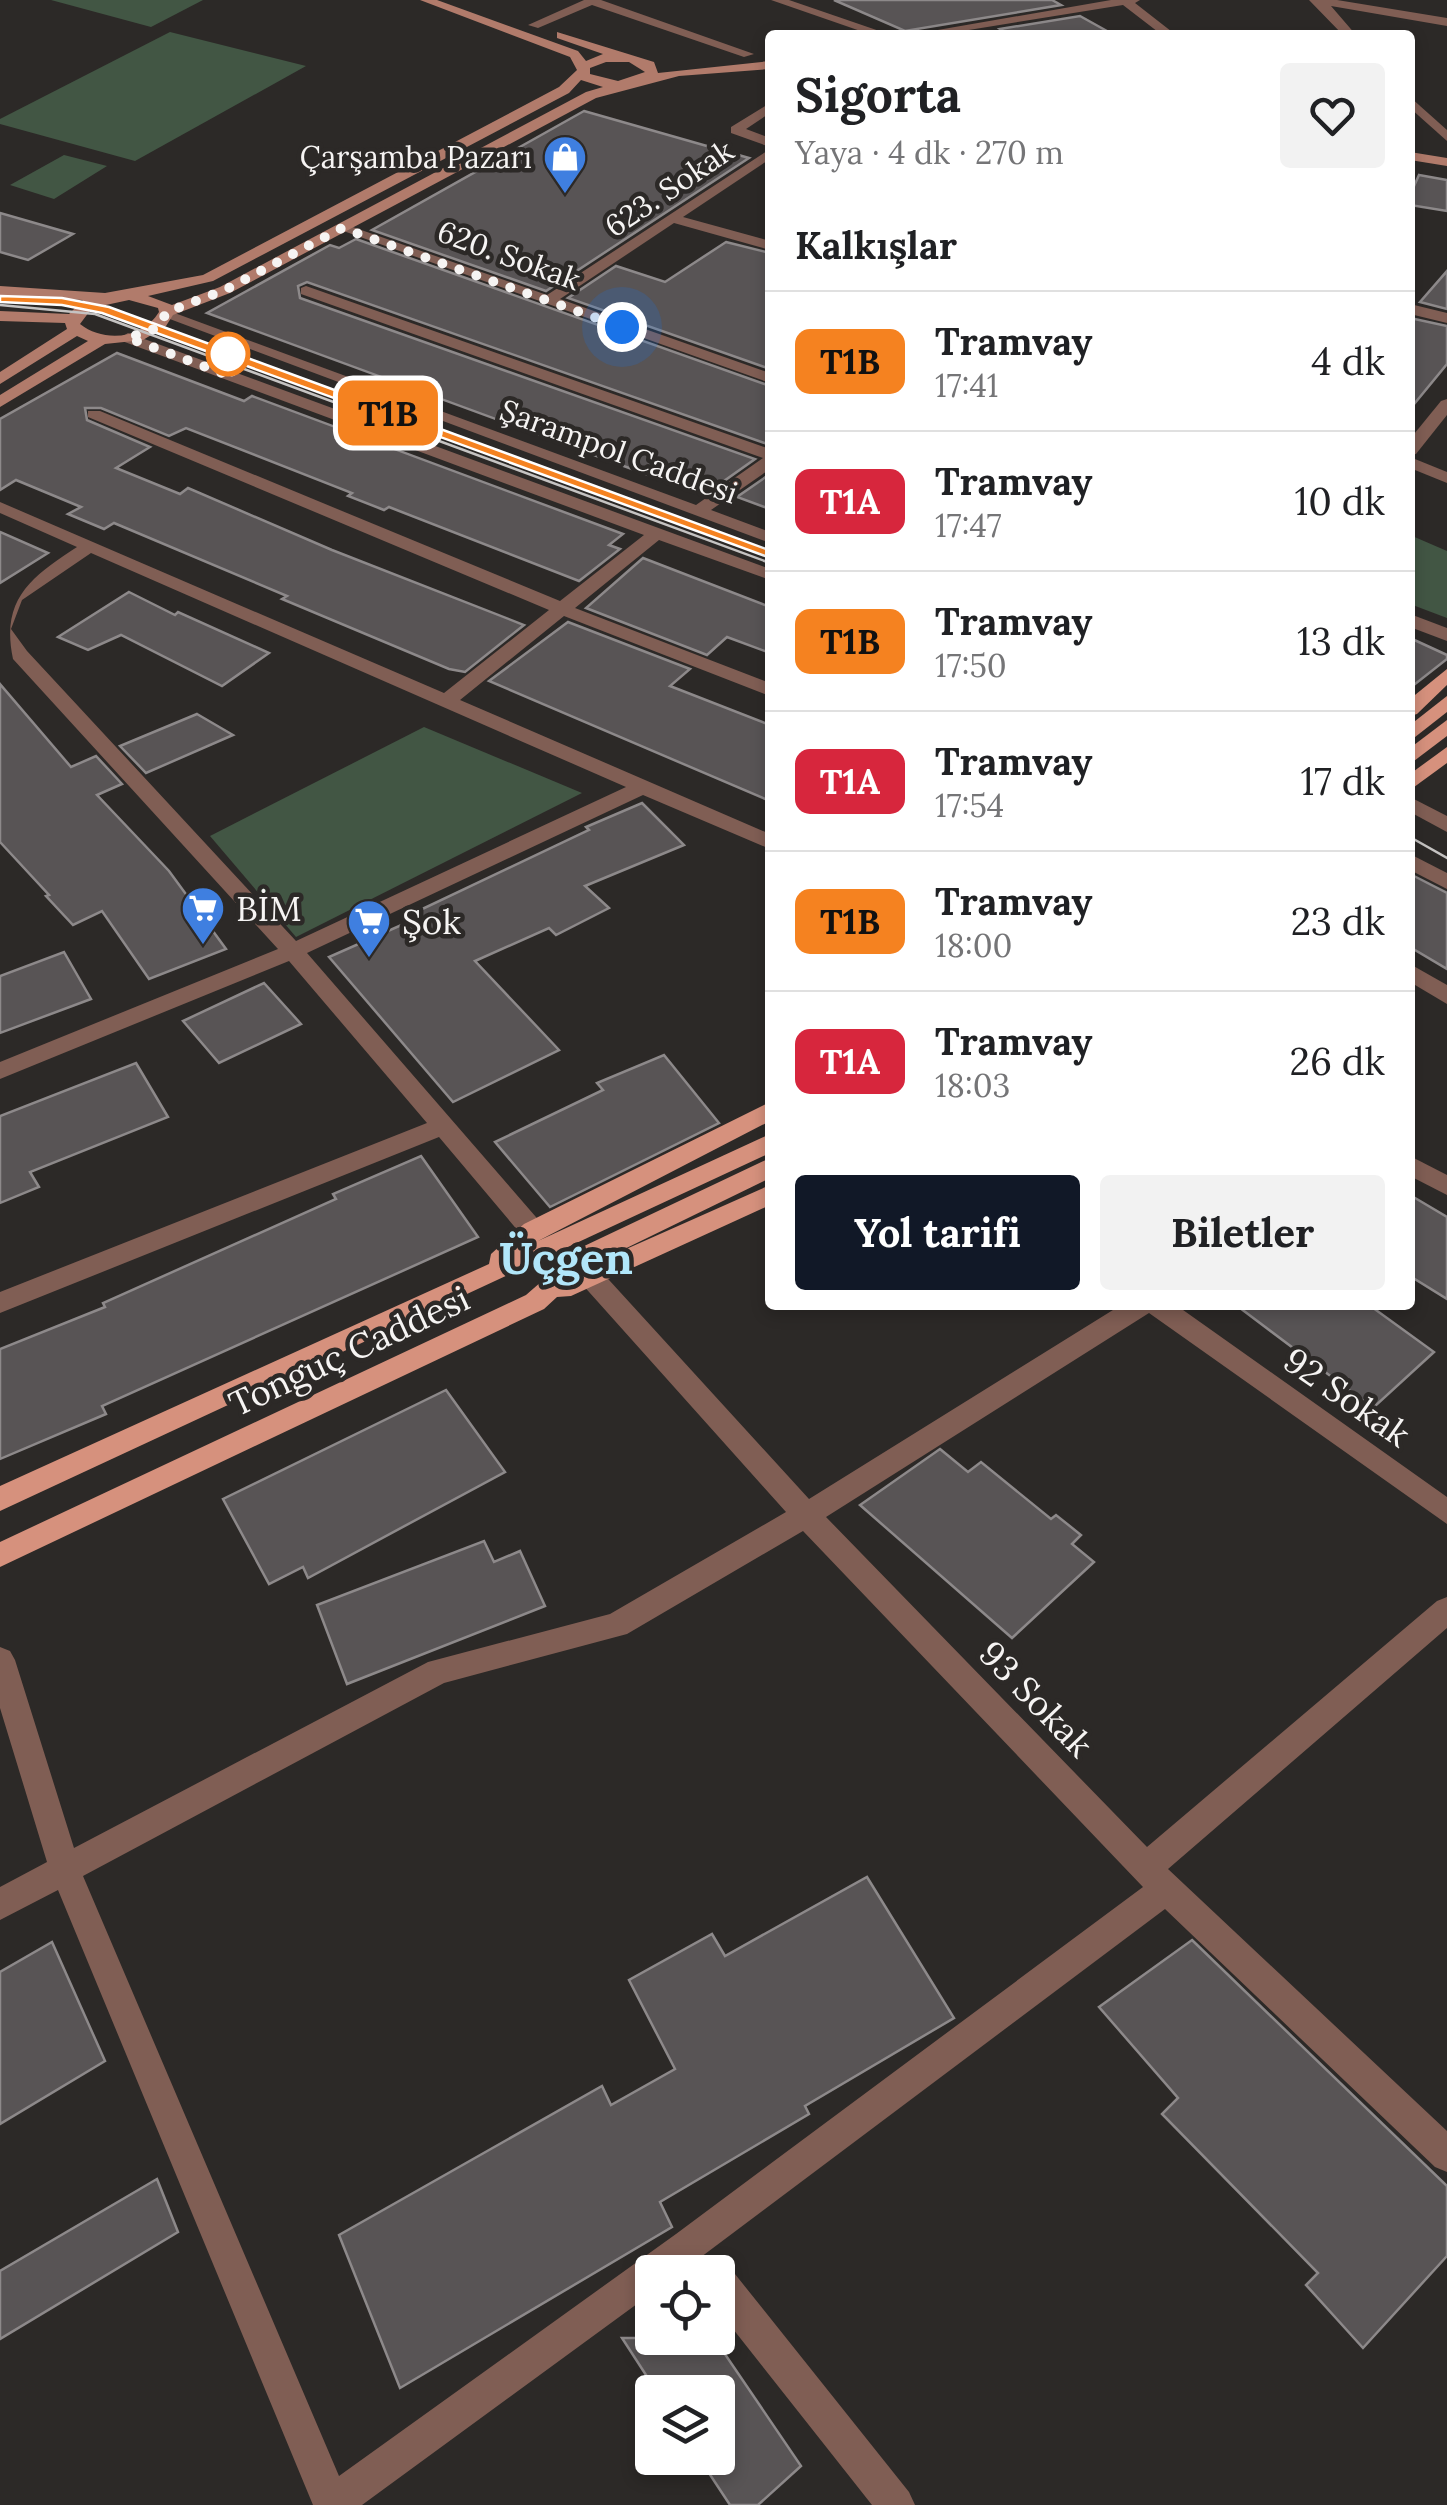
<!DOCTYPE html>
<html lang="tr">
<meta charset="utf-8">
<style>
:root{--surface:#fff;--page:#f2f2f2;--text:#202124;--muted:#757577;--line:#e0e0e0;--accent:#111827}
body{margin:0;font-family:Lora,serif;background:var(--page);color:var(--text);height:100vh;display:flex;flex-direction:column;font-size:38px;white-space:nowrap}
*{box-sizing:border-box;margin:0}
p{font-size:32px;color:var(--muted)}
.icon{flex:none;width:55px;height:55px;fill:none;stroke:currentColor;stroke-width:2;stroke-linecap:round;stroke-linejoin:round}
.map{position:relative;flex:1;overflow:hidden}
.side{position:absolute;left:765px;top:30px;width:650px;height:1280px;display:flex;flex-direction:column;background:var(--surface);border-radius:10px;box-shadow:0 5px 15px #0003}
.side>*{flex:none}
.badge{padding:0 20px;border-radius:15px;font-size:35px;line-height:65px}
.controls{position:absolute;left:635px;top:2255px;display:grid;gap:20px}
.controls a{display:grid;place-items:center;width:100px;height:100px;border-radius:10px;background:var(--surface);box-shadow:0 5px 15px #0003;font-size:50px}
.you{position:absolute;width:50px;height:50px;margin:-25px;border:8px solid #fff;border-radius:50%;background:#1a73e8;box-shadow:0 0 0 15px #1a73e833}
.map>.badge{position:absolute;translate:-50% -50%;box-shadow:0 0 0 5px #fff}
h2{padding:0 30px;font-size:38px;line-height:90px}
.round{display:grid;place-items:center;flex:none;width:105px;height:105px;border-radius:10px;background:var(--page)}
.head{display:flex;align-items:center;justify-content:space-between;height:170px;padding:0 30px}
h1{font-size:48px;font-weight:800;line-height:75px}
.primary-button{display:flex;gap:20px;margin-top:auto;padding:20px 30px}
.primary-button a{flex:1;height:115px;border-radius:10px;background:var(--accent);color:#fff;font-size:40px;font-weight:800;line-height:115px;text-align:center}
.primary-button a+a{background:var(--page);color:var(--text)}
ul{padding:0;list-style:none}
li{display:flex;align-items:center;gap:30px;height:140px;padding:0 30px;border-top:2px solid var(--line)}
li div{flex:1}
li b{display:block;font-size:38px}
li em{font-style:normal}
li .badge{min-width:110px;font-weight:700;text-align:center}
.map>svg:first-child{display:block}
.green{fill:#425644}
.building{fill:#585455;stroke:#8d898a;stroke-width:2.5}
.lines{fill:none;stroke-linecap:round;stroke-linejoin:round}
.street{fill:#805e54;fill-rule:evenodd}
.secondary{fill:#b17b6b;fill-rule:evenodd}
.primary{fill:#d6917d;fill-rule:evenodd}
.tram{stroke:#c5c3c2;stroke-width:2.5}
.line{fill:#f58220;stroke:#fff;stroke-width:2.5}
.walk{stroke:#f6f4f3;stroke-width:10;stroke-dasharray:0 18}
.stop-dot{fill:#fff;stroke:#f58220;stroke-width:5}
.labels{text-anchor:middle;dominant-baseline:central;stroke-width:9;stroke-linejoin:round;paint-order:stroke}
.far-poi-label{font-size:30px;fill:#f6f4f3;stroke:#2c2927;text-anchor:end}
.far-street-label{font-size:30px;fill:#f6f4f3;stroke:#2c2927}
.poi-label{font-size:35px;fill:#f6f4f3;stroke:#2c2927;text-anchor:start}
.street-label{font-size:35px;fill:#f6f4f3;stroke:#2c2927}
.district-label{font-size:45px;font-weight:bold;fill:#b1e6f9;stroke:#2c2927}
</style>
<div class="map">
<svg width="1447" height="2505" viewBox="0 0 1447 2505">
<rect width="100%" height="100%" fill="#2c2927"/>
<g class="green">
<path d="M51,0H203L151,27Z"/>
<path d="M170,32L306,66L135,161L0,124V119Z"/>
<path d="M64,155L107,166L54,199L10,185Z"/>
<path d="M1410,535L1447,551V618L1410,604Z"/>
<path d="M424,727L582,793L296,937L210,836Z"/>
</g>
<g class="building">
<path d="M834,0H1052L1061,5L905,31Z"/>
<path d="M1080,16L1114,35H1009L1000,29Z"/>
<path d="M584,111L749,158L546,291L372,230Z"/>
<path d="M1419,175L1447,180V211L1410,205V195Z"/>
<path d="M0,213L73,234L28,260L0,252Z"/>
<path d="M356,239L770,386V445L307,282L298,286L300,298L755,459L714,488L699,483L689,490L207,313L330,245L339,248Z"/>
<path d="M726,242L770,253V369L568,298L616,266L665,282Z"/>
<path d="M1447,271V309L1420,302Z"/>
<path d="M1410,318L1447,326V364L1410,409Z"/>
<path d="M117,353L244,401L252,396L623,534L609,545L620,549L579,581L389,507L384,510L348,496L352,493L186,428L169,436L101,408H85L87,420L150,447L116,468L180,494L188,488L332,550L524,625L465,672L449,669L282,599L287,596L114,523L104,529L68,514L81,507L16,480L0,490V419Z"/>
<path d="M770,474V509L737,497Z"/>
<path d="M0,532L48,553L0,583Z"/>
<path d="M643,558L770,607V653L727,637L707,655L586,608Z"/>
<path d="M129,592L175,615L178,612L269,653L222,686L121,635L88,650L58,637Z"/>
<path d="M568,622L690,669L670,686L770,725V801L489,681Z"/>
<path d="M1410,638L1447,655V659L1410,688Z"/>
<path d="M0,684L71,767L96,756L122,784L97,795L169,871L226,949L149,979L102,911L73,925L46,896L49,895L0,842Z"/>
<path d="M197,714L233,735L146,773L120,746Z"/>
<path d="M642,803L684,845L585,886L609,908L556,935L549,928L475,961L559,1050L453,1102L329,957L422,916L418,911L589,830L586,827Z"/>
<path d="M1410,874L1447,893V969L1410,947Z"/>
<path d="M64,952L91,999L0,1033V976Z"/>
<path d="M264,983L301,1024L219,1063L183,1021Z"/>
<path d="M664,1055L719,1123L550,1207L495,1142L603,1090L597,1083Z"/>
<path d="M136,1063L168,1117L30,1172L39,1187L0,1203V1116Z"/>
<path d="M421,1156L478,1237L102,1406L106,1414L0,1459V1349L105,1307L103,1303L336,1199L333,1194Z"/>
<path d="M1410,1195L1447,1217V1299L1410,1276Z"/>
<path d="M1236,1305H1369L1434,1352L1373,1408Z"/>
<path d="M446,1390L505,1472L308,1578L303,1567L269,1584L223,1499Z"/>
<path d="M940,1449L968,1472L981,1462L1051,1519L1056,1515L1081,1535L1072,1544L1094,1562L1012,1638L860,1505Z"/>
<path d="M484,1541L494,1562L520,1551L545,1606L347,1684L317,1605Z"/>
<path d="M867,1877L954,2018L805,2106L809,2114L660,2202L672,2227L400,2388L339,2235L602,2086L611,2105L675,2069L629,1980L712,1934L725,1956Z"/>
<path d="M1192,1940L1447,2186V2256L1363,2348L1306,2285L1318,2273L1162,2114L1178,2098L1099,2007Z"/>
<path d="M52,1942L105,2061L0,2124V1972Z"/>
<path d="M157,2179L178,2232L0,2339V2271Z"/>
<path d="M622,2338H714L801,2466L758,2505H730L699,2458H718V2392H657Z"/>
</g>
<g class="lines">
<g class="street">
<path d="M584,0H601L754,54L744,57L592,5L538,28L528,25Z"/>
<path d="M771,0H789L891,35H872Z"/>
<path d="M1111,0H1140L1135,3L1176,35H1162L1123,5L938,35H909Z"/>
<path d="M1309,0H1337L1447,18V26L1331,6L1356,35H1343Z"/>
<path d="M1410,97L1447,130V141L1410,108Z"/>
<path d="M770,103V113L746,129L770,138V147L731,133V127Z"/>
<path d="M770,149V159L683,217L770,241V250L674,223L560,299L770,373V383L335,228L347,225L547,295Z"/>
<path d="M306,286L770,449V469L711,510L770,532V543L159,315L172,312L696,505L763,458L301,294V288Z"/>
<path d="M1410,304L1447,313V323L1410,314Z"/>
<path d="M128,333L770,569V580L659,540L575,608L770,683V696L564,616L460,700L770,834V849L643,795L307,953L542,1224L545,1231L542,1238H524L439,1137L0,1313V1292L427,1123L289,961L0,1079V1062L278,949L13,659C0,598 33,576 77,547L0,513V502L444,693L549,610L88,417V411H100L560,601L644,535L122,341L120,338ZM91,553L626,787L296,941L27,651L11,629L22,600Z"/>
<path d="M1447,399V415L1416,454L1410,455V439L1441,401Z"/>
<path d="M1410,457L1447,472V483L1410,468Z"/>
<path d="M1410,614L1447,628V641L1410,627Z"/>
<path d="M1410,797L1447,816V832L1410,812Z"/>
<path d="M1410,854L1447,873V889L1410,870Z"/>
<path d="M1410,964L1447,985V1004L1410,982Z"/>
<path d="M1410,1156L1447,1175V1195L1410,1176Z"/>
<path d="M590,1266L599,1269L809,1499L1121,1305H1176L1447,1497V1524L1149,1313L826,1517L1147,1847L1437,1601L1447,1597V1628L1168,1869L1447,2131V2172L1435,2167L1165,1909L681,2272H652V2293L362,2505H313L58,1890L0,1920V1887L47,1862L0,1708V1647L10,1651L15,1660L74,1848L428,1662L610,1614L786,1512L581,1283L577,1276L581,1269ZM803,1531L1143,1887L676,2234L339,2476L83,1876L444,1683L627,1634Z"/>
<path d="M718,2264L731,2269L909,2492L915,2505H872L718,2310V2272H704Z"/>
</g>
<g class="secondary">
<path d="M420,0H437L578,51L586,61L603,54L557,38V32L654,62L658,73L770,61V69L679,76L596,98L230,293L173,315L166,326L143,340L105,344L0,407V395L88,341L77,336L0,384V372L67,329L65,323L0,321V311L69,314L83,300L0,296V286L105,293L203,275L559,87L577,70L570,57ZM606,62H629L645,72L618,81L590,74V68ZM581,80L603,87L586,92L220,287L172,305L148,296L213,281L569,93ZM129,300L158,308L159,312C143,339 104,343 80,324L92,308Z"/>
<path d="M1410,152L1447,158V166L1410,160Z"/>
</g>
<g class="primary">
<path d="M1447,669V685L1417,714L1410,716V699Z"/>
<path d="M1447,696V712L1410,741V725Z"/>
<path d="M1447,720V736L1410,764V748Z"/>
<path d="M1447,747V763L1410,790V774Z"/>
<path d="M770,1102V1121L538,1241L770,1134V1153L0,1511V1486L489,1264L491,1254L524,1224Z"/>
<path d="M770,1158V1178L606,1258L770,1185V1205L571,1296L557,1297L544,1309L0,1567V1542L526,1295L580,1248Z"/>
</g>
<g class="tram">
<path d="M0,305L95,314L770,563"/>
<path d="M1410,837L1447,858"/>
</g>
</g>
<path class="line" d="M0,296L62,298L109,307L777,553L765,556L102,313L62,305L0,302Z"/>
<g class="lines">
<path class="walk" d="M228,354L233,377L128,338L157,328L167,312L225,290L342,228L622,327"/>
</g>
<defs>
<g id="shop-pin" transform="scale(2.25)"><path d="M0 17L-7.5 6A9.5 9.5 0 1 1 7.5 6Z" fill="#3f7fe0" stroke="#2c2927"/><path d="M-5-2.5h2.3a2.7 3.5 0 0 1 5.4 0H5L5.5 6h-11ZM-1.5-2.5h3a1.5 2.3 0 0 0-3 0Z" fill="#fff"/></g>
<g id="supermarket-pin" transform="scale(2.25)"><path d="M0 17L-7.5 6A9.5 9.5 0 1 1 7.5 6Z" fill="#3f7fe0" stroke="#2c2927"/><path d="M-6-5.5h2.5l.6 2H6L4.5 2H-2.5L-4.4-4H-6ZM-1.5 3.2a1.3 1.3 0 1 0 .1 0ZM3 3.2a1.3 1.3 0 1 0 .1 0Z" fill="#fff"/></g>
</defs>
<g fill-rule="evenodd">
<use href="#shop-pin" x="565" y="157"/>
<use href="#supermarket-pin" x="203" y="908"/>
<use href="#supermarket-pin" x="369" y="921"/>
</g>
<circle class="stop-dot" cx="228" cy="354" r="20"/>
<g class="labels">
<g class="far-poi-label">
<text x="532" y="157">Çarşamba Pazarı</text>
</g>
<g class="far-street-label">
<text transform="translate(669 188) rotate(-34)">623. Sokak</text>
<text transform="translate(509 255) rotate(20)">620. Sokak</text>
<text transform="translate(619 451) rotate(20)">Şarampol Caddesi</text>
</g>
<g class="poi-label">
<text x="236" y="908">BİM</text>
<text x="402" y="921">Şok</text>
</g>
<g class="street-label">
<text transform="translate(349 1351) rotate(-25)">Tonguç Caddesi</text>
<text transform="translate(1347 1397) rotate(35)">92 Sokak</text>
<text transform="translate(1036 1699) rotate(46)">93 Sokak</text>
</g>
<g class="district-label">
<text x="566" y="1257">Üçgen</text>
</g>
</g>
</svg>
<div class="controls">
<a><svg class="icon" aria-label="locate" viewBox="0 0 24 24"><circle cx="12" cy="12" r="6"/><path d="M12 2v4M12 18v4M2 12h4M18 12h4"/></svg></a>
<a><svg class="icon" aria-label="layers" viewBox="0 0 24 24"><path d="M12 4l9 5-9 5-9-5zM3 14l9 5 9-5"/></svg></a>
</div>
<div class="you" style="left:622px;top:327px"></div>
<b class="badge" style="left:388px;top:413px;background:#f58220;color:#111">T1B</b>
<section class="side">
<div class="head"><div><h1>Sigorta</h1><p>Yaya · 4 dk · 270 m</p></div><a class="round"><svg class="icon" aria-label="heart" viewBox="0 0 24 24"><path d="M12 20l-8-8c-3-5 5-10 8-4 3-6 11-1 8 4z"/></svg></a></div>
<h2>Kalkışlar</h2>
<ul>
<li><span class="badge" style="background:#f58220;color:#111">T1B</span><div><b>Tramvay</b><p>17:41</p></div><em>4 dk</em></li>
<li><span class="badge" style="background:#d7263d;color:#fff">T1A</span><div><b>Tramvay</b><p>17:47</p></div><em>10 dk</em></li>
<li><span class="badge" style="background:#f58220;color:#111">T1B</span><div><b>Tramvay</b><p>17:50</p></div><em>13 dk</em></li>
<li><span class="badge" style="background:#d7263d;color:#fff">T1A</span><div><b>Tramvay</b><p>17:54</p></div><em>17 dk</em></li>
<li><span class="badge" style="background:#f58220;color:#111">T1B</span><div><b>Tramvay</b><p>18:00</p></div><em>23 dk</em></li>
<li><span class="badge" style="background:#d7263d;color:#fff">T1A</span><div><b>Tramvay</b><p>18:03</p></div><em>26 dk</em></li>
</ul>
<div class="primary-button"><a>Yol tarifi</a><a>Biletler</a></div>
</section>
</div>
